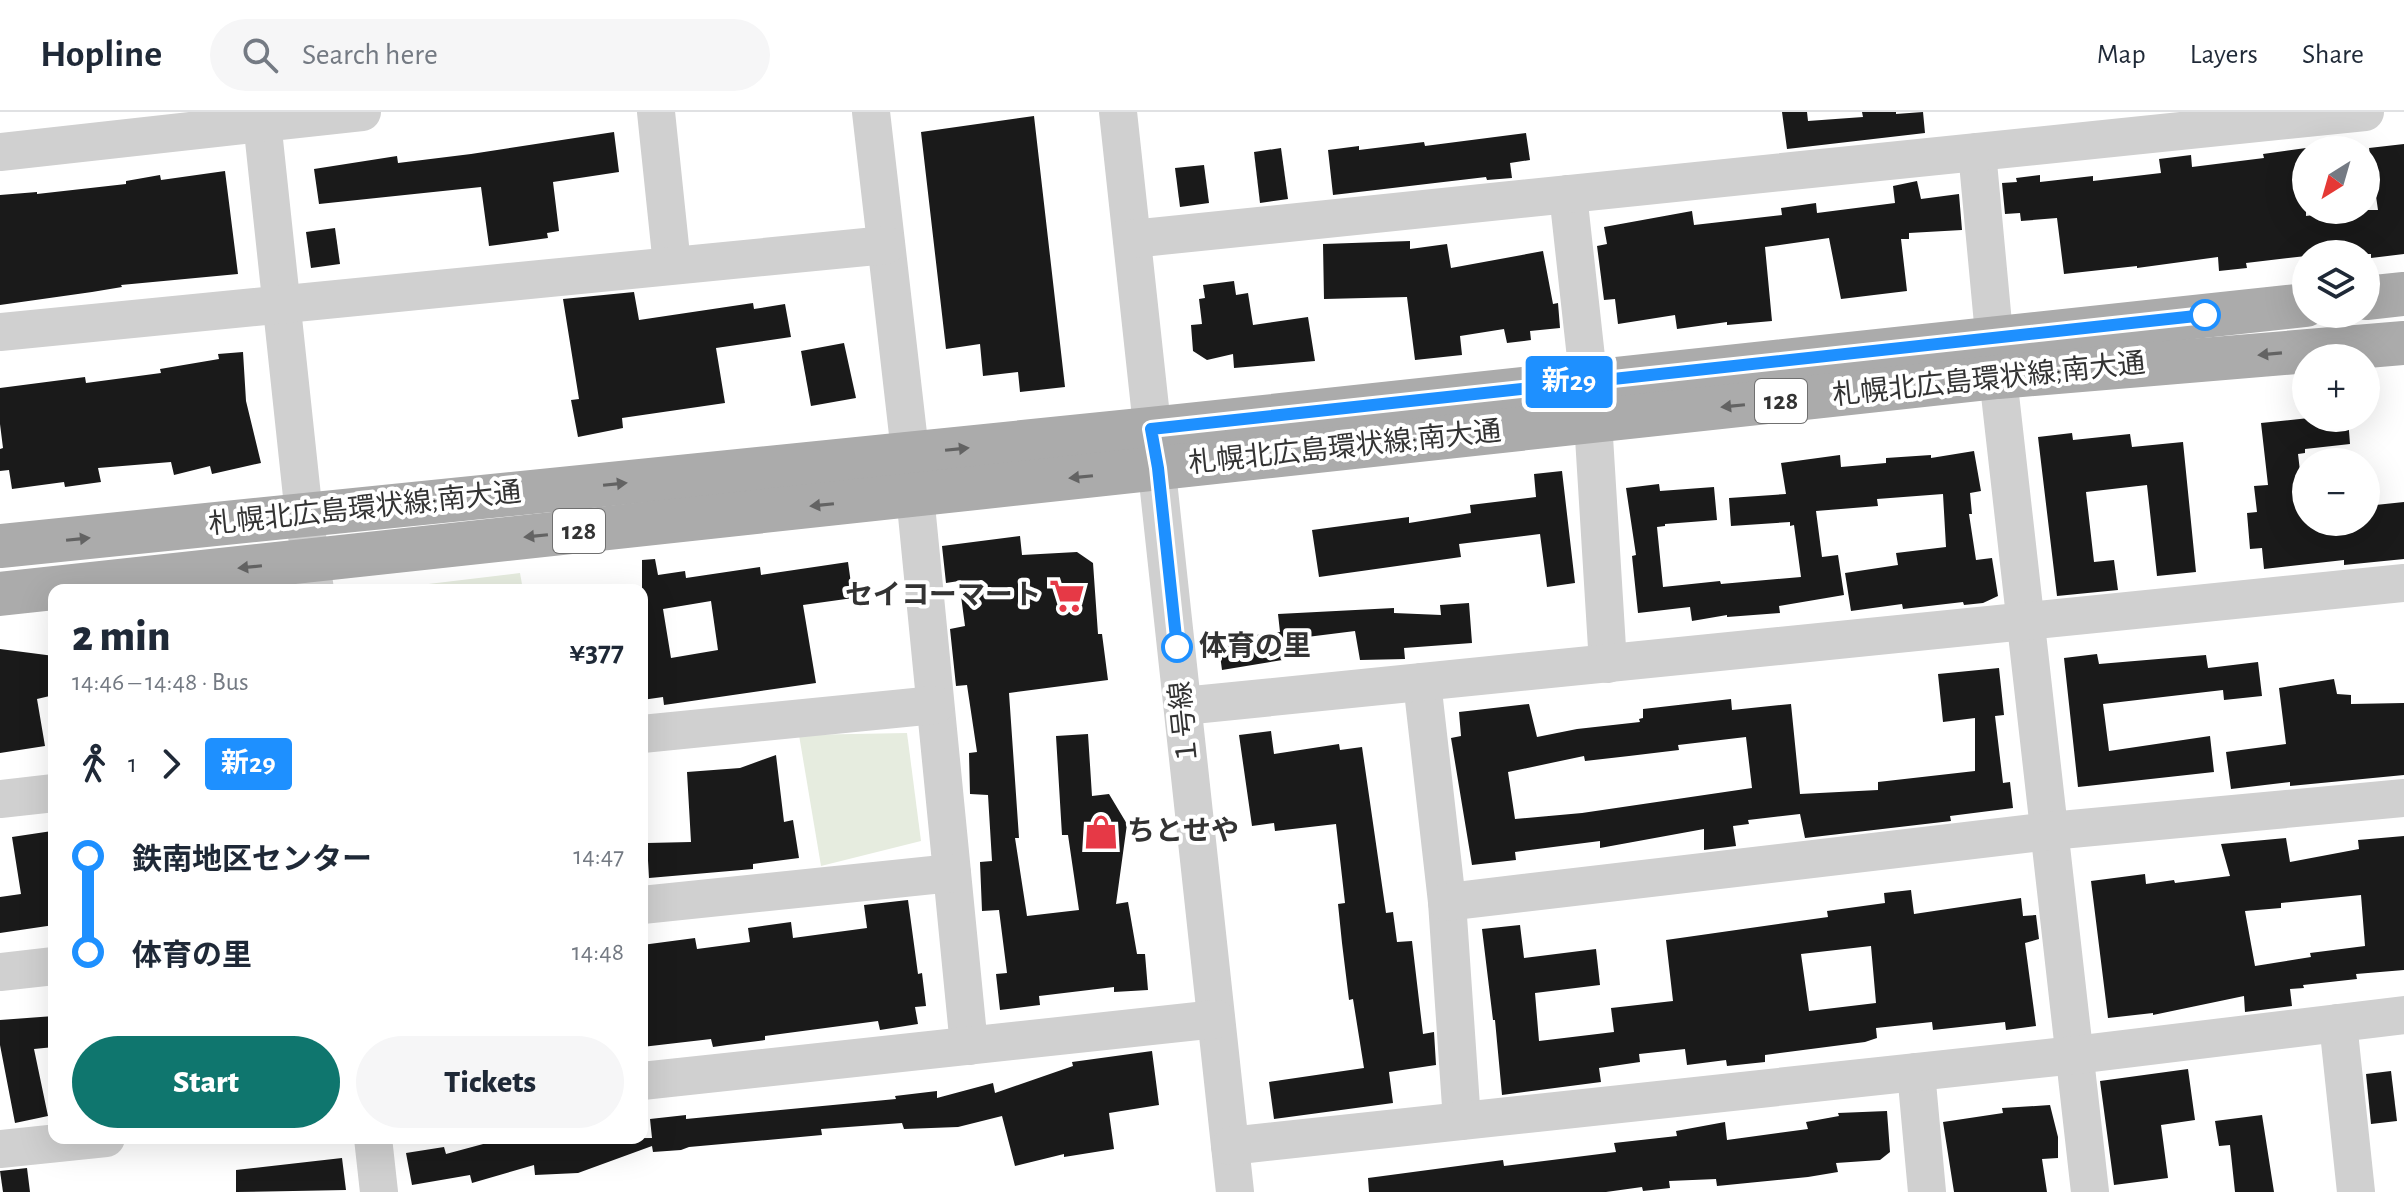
<!DOCTYPE html>
<meta charset="utf-8">
<style>
:root{--surface:#fff;--page:#f6f6f7;--text:#1f2937;--muted:#747a83;--line:#e0e1e3;--accent:#0f766e}
body{margin:0;font-family:"Alegreya Sans","Noto Sans JP",sans-serif;background:var(--page);color:var(--text);height:100vh;display:flex;flex-direction:column;font-size:30px;white-space:nowrap}
*{box-sizing:border-box;margin:0}
p{font-size:26px;color:var(--muted)}
.icon{flex:none;width:44px;height:44px;fill:none;stroke:currentColor;stroke-width:2;stroke-linecap:round;stroke-linejoin:round}
.map{position:relative;flex:1;overflow:hidden}
.drawer{position:absolute;left:48px;top:472px;width:600px;height:560px;display:flex;flex-direction:column;background:var(--surface);border-radius:16px;box-shadow:0 8px 32px #0002}
.drawer>*{flex:none}
.badge{padding:0 16px;border-radius:6px;font-size:28px;line-height:52px}
.needle{width:52px;rotate:217deg}
.tools{position:absolute;left:2292px;top:24px;display:grid;gap:16px}
.tools a{display:grid;place-items:center;width:88px;height:88px;border-radius:50%;background:var(--surface);box-shadow:0 8px 32px #0002;font-size:40px}
.map>.badge{position:absolute;translate:-50% -50%;box-shadow:0 0 0 4px #fff}
.legs{display:flex;align-items:center;gap:12px;height:88px;padding:0 24px;font-size:26px}
.legs p{margin-inline-start:auto}
.overview{display:flex;align-items:center;justify-content:space-between;height:136px;padding:0 24px}
h1{font-size:44px;font-weight:800;line-height:60px}
.primary-button{display:flex;gap:16px;margin-top:auto;padding:16px 24px}
.primary-button a{flex:1;height:92px;border-radius:48px;background:var(--accent);color:#fff;font-size:32px;font-weight:800;line-height:92px;text-align:center}
.primary-button a+a{background:var(--page);color:var(--text)}
ul{padding:0 24px;list-style:none}
li{display:flex;align-items:center;gap:28px;height:96px;font-size:30px}
li i{display:grid;place-items:center;width:12px;height:100%;margin:0 10px;background:currentColor}
li i::after{content:'';width:20px;height:20px;margin:-10px;border:6px solid;border-radius:50%;background:var(--surface)}
li p{margin-inline-start:auto}
li:first-child i{background:linear-gradient(#0000 50%,currentColor 0)}
li:last-child i{background:linear-gradient(currentColor 50%,#0000 0)}
header{display:flex;align-items:center;gap:48px;box-sizing:border-box;height:112px;padding:0 40px;background:var(--surface);border-bottom:2px solid var(--line)}
header strong{font-size:38px}
nav{display:flex;gap:44px;margin-inline-start:auto;font-size:28px}
.search{width:560px;height:72px;background:var(--page);display:flex;align-items:center;gap:20px;box-sizing:border-box;padding:0 28px;border-radius:44px;color:var(--muted);font-size:30px}
.map>svg:first-child{display:block}
.green{fill:#e6ecdf}
.building{fill:#1a1a1a;fill-rule:evenodd}
.lines{fill:none;stroke-linecap:round;stroke-linejoin:round}
.minor{stroke:#d0d0d0;stroke-width:38}
.major{stroke:#ababab;stroke-width:44}
.oneway{fill:#636363}
.line-1-casing{stroke:#fff;stroke-width:18}
.line-1{stroke:#1e90ff;stroke-width:12}
.stop-1-dot{fill:#fff;stroke:#1e90ff;stroke-width:4}
.labels{text-anchor:middle;dominant-baseline:central;stroke-width:8;stroke-linejoin:round;paint-order:stroke}
.shield{fill:#fff;stroke:#707070;stroke-width:2}
.shield-label{font-size:26px;font-weight:bold;fill:#333}
.street-label{font-size:28px;fill:#333;stroke:#fff}
.poi-label{font-size:28px;font-weight:bold;fill:#333;stroke:#fff;text-anchor:end}
.stop-label{font-size:28px;font-weight:bold;fill:#333;stroke:#fff;text-anchor:start}
</style>
<header>
<strong>Hopline</strong>
<div class="search"><svg class="icon" aria-label="search" viewBox="0 0 24 24"><circle cx="10" cy="10" r="6"/><path d="M15 15l6 6"/></svg>Search here</div>
<nav><a>Map</a><a>Layers</a><a>Share</a></nav>
</header>
<div class="map">
<svg width="2404" height="1080" viewBox="0 0 2404 1080">
<rect width="100%" height="100%" fill="#fff"/>
<g class="green">
<path d="M520,461L523,478H378Z"/>
<path d="M907,621L921,729L821,754L799,623Z"/>
</g>
<g class="building">
<path d="M1782,0H1807L1808,9L1863,5L1862,0H1896V2L1923,0L1925,21L1787,37Z"/>
<path d="M1034,4L1065,275L1020,280L1018,260L983,264L980,232L946,237L921,20Z"/>
<path d="M614,20L619,60L553,70L559,119L547,121L548,126L489,134L481,75L319,92L314,57L397,44L398,51L471,42Z"/>
<path d="M1526,21L1530,48L1510,51L1512,66L1487,68L1486,65L1333,83L1328,38L1359,34V38L1424,30L1425,34Z"/>
<path d="M2404,32V142L2371,146V142H2306V144L2246,151L2247,156L2219,159L2218,145L2137,156V154L2064,162L2057,106L2021,109L2020,101L2005,102L2002,71L2017,70L2016,66L2040,63V70L2093,64V69L2161,61L2159,47L2191,43L2192,55L2264,46L2263,42L2306,36V104L2352,98H2378L2369,36Z"/>
<path d="M1281,36L1288,87L1260,91L1254,40Z"/>
<path d="M1204,53L1209,91L1180,95L1175,56Z"/>
<path d="M225,59L238,162L121,173L122,175L92,180L0,193V83L37,80V82L126,72V69L160,63L161,68Z"/>
<path d="M1917,69L1921,87L1959,82L1962,118L1909,121V127H1901L1907,179L1841,187L1829,126L1765,135L1772,209L1727,213V210L1677,217L1675,203L1618,212L1615,187L1604,188L1597,134L1607,132L1604,115L1692,99L1694,113L1782,103L1781,96L1816,91L1817,101L1895,91L1893,74Z"/>
<path d="M335,116L340,152L311,156L306,120Z"/>
<path d="M1410,129V137L1447,132L1451,156L1543,139L1553,192L1558,191L1560,216L1530,219L1531,228L1507,231L1504,217L1460,224L1462,243L1415,248L1407,185L1324,187L1323,132Z"/>
<path d="M1234,169L1236,183L1248,181L1253,213L1308,205L1315,249L1234,256L1233,242L1207,248L1193,239L1191,213L1202,212L1199,187L1205,186L1203,173Z"/>
<path d="M634,180L639,208L753,191L754,197L785,192L791,225L716,236L725,291L622,306L623,316L578,325L571,288L579,287L563,187Z"/>
<path d="M844,231L856,286L811,294L801,239Z"/>
<path d="M243,240L246,289L261,351L212,362L210,354L174,363L171,350L98,356L101,370L65,375L64,370L12,377L9,358L0,359V337L3,336L0,312V276L85,265L86,271L161,261L160,257L219,247L218,242Z"/>
<path d="M2309,306H2348L2350,332L2305,337V341L2298,342L2306,410H2366V394L2404,390V447L2344,453V448L2264,457L2262,436L2250,437L2247,401L2257,400L2254,374L2268,373L2261,311Z"/>
<path d="M2072,321L2073,328L2130,322L2132,335L2183,330L2196,460L2157,464L2147,373L2086,380L2094,450L2114,448L2118,478L2057,484L2038,325Z"/>
<path d="M1974,339L1981,379L1970,381L1972,402H1969L1976,448L1992,446L1998,484L1983,491L1964,493L1963,490L1903,497L1902,492L1851,499L1845,461L1898,453L1896,441L1946,435L1943,382L1877,387L1878,394L1816,399L1822,445L1838,443L1844,483L1779,494L1780,501L1727,505V503L1692,509L1690,495L1638,501L1632,444L1636,443L1626,376L1659,372L1660,379L1714,375L1717,408L1665,412V414L1657,415L1663,475L1720,469L1721,472L1801,465L1794,413L1790,414V410L1731,414L1729,386L1786,382L1781,351L1840,343L1841,355L1886,351V346L1931,343V346Z"/>
<path d="M1562,359L1575,471L1547,475L1540,422L1459,432L1461,445L1319,465L1312,418L1409,405V411L1471,401L1470,393L1536,385L1534,362Z"/>
<path d="M1020,424L1022,443L1077,440L1093,451L1098,522H1102L1108,568L1009,581L1019,726H1015L1027,804L1079,798L1068,723H1062L1056,624L1088,622L1092,684L1109,682L1127,712L1116,792L1128,790L1137,842H1145L1148,878L1114,880V875L1039,884L1040,893L1000,898L996,862L1007,861L999,798L982,799L980,750L992,749L988,683L970,682L969,641L977,640L967,573L956,574L950,517L965,514L959,469L946,471L942,434Z"/>
<path d="M655,447L658,463L685,459L686,466L760,455L761,463L848,450L853,486L803,493L816,571L664,593L663,585L642,588V448ZM711,489L718,538L671,546L663,497Z"/>
<path d="M1469,491L1472,531L1404,536L1405,547L1360,548L1355,519L1299,526L1301,545L1222,558L1218,528L1280,520L1278,502L1394,496V501L1441,503L1440,493Z"/>
<path d="M0,537L54,544V583L37,587L45,634L0,641Z"/>
<path d="M2097,542L2099,552L2206,543L2208,556L2258,550L2262,584L2224,588L2223,578L2103,592L2109,639L2210,624L2214,660L2078,675L2064,546Z"/>
<path d="M1999,556L2004,603L1995,604L2003,671L2010,670L2013,696L1950,704L1951,709L1805,726L1800,702L1748,708L1749,712L1733,714L1736,734L1704,738V717L1600,736V729L1515,740L1516,748L1472,753L1451,626L1461,624L1459,600L1529,592L1537,625L1577,617L1640,610L1639,607L1643,606V597L1731,587L1732,598L1791,592L1800,682L1878,678V670L1975,659V606L1943,610L1938,562ZM1746,625L1752,676L1582,701L1515,707L1508,660L1584,644L1585,649L1629,644L1679,638L1678,633Z"/>
<path d="M2334,567L2337,582L2351,583V592L2404,591V663L2290,674V670L2231,677L2226,640L2286,632L2279,576Z"/>
<path d="M1271,619L1274,642L1339,632L1340,638L1362,635L1386,801L1393,800L1397,830L1412,829L1423,922L1434,920L1436,953L1389,960L1393,991L1274,1007L1269,970L1364,956L1353,887L1349,888L1342,831L1338,792L1345,791L1336,712L1275,719L1274,711L1252,714L1239,623Z"/>
<path d="M776,643L784,710L793,708L799,746L753,752V757L649,766L647,731L691,730L687,660L740,656Z"/>
<path d="M52,719L54,813L0,821V785L21,782L12,725Z"/>
<path d="M2404,724V858L2356,862L2357,867L2303,873L2304,876L2290,877L2292,894L2245,900L2244,884L2153,903V901L2108,906L2091,769L2145,762L2146,772L2174,768L2175,771L2230,764L2221,732L2286,726L2290,750L2359,737L2358,728ZM2361,783L2365,834L2310,841L2311,845L2255,854L2245,799L2281,796V791Z"/>
<path d="M1911,778L1914,802L2021,786L2023,804L2036,803L2039,827L2025,831L2036,914L2006,918L2005,910L1933,918L1932,910L1876,916L1877,926L1865,930L1765,943V950L1727,954L1726,948L1687,953L1685,937L1639,942L1640,950L1599,956L1601,970L1502,983L1495,908H1493L1482,817L1520,813L1524,846L1596,837L1600,873L1535,881L1539,929L1614,920L1611,896L1673,889L1666,828L1828,805L1827,799L1885,791L1884,781ZM1871,834L1876,891L1809,899L1801,842Z"/>
<path d="M908,788L918,862L922,861L926,894L915,895L918,912L880,918L878,909L765,924V928L727,933L713,935L711,927L642,935V833L695,826L697,837L750,830L748,816L791,810L793,826L867,816L864,793Z"/>
<path d="M54,904V935L34,937L48,1004L15,1011L0,933V908Z"/>
<path d="M1152,939L1159,993L1109,1001L1114,1037L1064,1045V1042L1015,1054L1002,1004L958,1015L904,1017L902,1011L821,1017L822,1023L689,1035L681,1038L653,1040L652,1034L578,1061L535,1063L534,1053L472,1071L470,1063L412,1073L406,1041L444,1035L446,1042L498,1028L652,1026L650,1007L686,1003V1007L896,987L895,984L937,979V986L993,971L995,981L1073,954L1072,950Z"/>
<path d="M2188,957L2195,1008L2161,1013L2168,1066L2114,1073L2100,969Z"/>
<path d="M2391,959L2397,1009L2371,1012L2366,962Z"/>
<path d="M2050,993L2058,1025V1046L2042,1047L2047,1080H1954L1943,1010L2003,1001L2002,996Z"/>
<path d="M1887,999L1890,1040L1880,1048L1836,1051L1838,1060L1808,1065L1717,1074L1716,1067L1669,1069L1670,1076L1643,1079L1642,1075L1606,1080H1369L1368,1066L1503,1048L1504,1054L1616,1040L1614,1031L1677,1024L1676,1019L1725,1010L1727,1028L1808,1017L1806,1010L1839,1004L1838,1001Z"/>
<path d="M2262,1003L2274,1080H2235L2230,1033L2219,1034L2215,1009Z"/>
<path d="M342,1046L346,1078L236,1080V1058Z"/>
<path d="M27,1056L30,1080H3L0,1059Z"/>
</g>
<g class="lines">
<g class="minor">
<path d="M261,0L304,403L315,478"/>
<path d="M656,0L672,153"/>
<path d="M871,0L915,383L969,934"/>
<path d="M1118,0L1235,1080"/>
<path d="M0,40L362,0"/>
<path d="M1977,40L1998,265L2090,1080"/>
<path d="M1568,82L1593,309L1608,552"/>
<path d="M1132,127L2365,0"/>
<path d="M0,220L886,133"/>
<path d="M1422,570L1447,790L1462,1009"/>
<path d="M1183,594L2404,471"/>
<path d="M642,622L935,593"/>
<path d="M0,687L54,681"/>
<path d="M1447,790L2050,719L2404,686"/>
<path d="M642,793L952,761"/>
<path d="M0,860L54,854"/>
<path d="M2338,911L2356,1080"/>
<path d="M1916,960L1927,1080"/>
<path d="M642,969L1216,907"/>
<path d="M373,1026L379,1080"/>
<path d="M1230,1034L2075,943L2404,903"/>
<path d="M0,1037L106,1026"/>
</g>
<g class="major">
<path d="M2366,186L2404,182"/>
<path d="M0,434L1151,317L2306,193"/>
<path d="M0,482L1998,265L2404,231"/>
</g>
</g>
<defs><path id="oneway-solid" d="M-6-.8H1V-3.2L6.5 0L1 3.2V.8H-6Z" transform="scale(2)"/></defs>
<g class="oneway">
<use href="#oneway-solid" transform="translate(2270 242) rotate(175)"/>
<use href="#oneway-solid" transform="translate(1733 294) rotate(174)"/>
<use href="#oneway-solid" transform="translate(957 337) rotate(-6)"/>
<use href="#oneway-solid" transform="translate(1081 365) rotate(174)"/>
<use href="#oneway-solid" transform="translate(615 372) rotate(-6)"/>
<use href="#oneway-solid" transform="translate(822 393) rotate(174)"/>
<use href="#oneway-solid" transform="translate(536 424) rotate(174)"/>
<use href="#oneway-solid" transform="translate(78 427) rotate(-6)"/>
<use href="#oneway-solid" transform="translate(250 455) rotate(174)"/>
</g>
<g class="lines">
<g class="line-1-casing">
<path id="line-1" d="M1177,535L1158,356L1151,317L2205,203"/>
</g>
<use href="#line-1" class="line-1"/>
</g>
<defs>
<g id="supermarket-bare" transform="scale(2.76)"><path d="M-6-5.5h2.5l.6 2H6L4.5 2H-2.5L-4.4-4H-6ZM-1.5 3.2a1.3 1.3 0 1 0 .1 0ZM3 3.2a1.3 1.3 0 1 0 .1 0Z" fill="#e63946" stroke="#fff" stroke-width="2.5" paint-order="stroke"/></g>
<g id="shop-bare" transform="scale(2.76)"><path d="M-5-2.5h2.3a2.7 3.5 0 0 1 5.4 0H5L5.5 6h-11ZM-1.5-2.5h3a1.5 2.3 0 0 0-3 0Z" fill="#e63946" stroke="#fff" stroke-width="2.5" paint-order="stroke"/></g>
</defs>
<g fill-rule="evenodd">
<use href="#supermarket-bare" x="1067" y="484"/>
<use href="#shop-bare" x="1101" y="720"/>
</g>
<g class="stop-1-dot">
<circle cx="2205" cy="203" r="14"/>
<circle cx="1177" cy="535" r="14"/>
</g>
<g class="labels">
<g class="shield">
<rect x="1755" y="267" width="52" height="44" rx="6"/>
<rect x="553" y="397" width="52" height="44" rx="6"/>
</g>
<g class="shield-label">
<text x="1781" y="289">128</text>
<text x="579" y="419">128</text>
</g>
<g class="street-label">
<text transform="translate(1989 268) rotate(-6)">札幌北広島環状線;南大通</text>
<text transform="translate(1345 336) rotate(-6)">札幌北広島環状線;南大通</text>
<text transform="translate(365 397) rotate(-6)">札幌北広島環状線;南大通</text>
<text transform="translate(1185 611) rotate(-96)">１号線</text>
</g>
<g class="poi-label">
<text x="1041" y="484">セイコーマート</text>
<text x="1127" y="720" text-anchor="start">ちとせや</text>
</g>
<g class="stop-label">
<text x="1199" y="535">体育の里</text>
</g>
</g>
</svg>
<div class="tools">
<a><svg class="needle" viewBox="-14 -14 28 28"><path d="M0-13l5 13h-10z" fill="#e53935"/><path d="M0 13l5-13h-10z" fill="#747a83"/></svg></a>
<a><svg class="icon" aria-label="layers" viewBox="0 0 24 24"><path d="M12 4l9 5-9 5-9-5zM3 14l9 5 9-5"/></svg></a>
<a>+</a>
<a>−</a>
</div>
<b class="badge" style="left:1569px;top:270px;background:#1e90ff;color:#fff">新29</b>
<section class="drawer">
<div class="overview"><div><h1>2 min</h1><p>14:46 – 14:48 · Bus</p></div><b>¥377</b></div>
<div class="legs"><svg class="icon" aria-label="walk" viewBox="0 0 24 24"><circle cx="13" cy="4" r="2"/><path d="M13 8l-2 6 4 7M11 14l-3 7M7 12l3-4h3l4 4"/></svg>1<svg class="icon" aria-label="forward" viewBox="0 0 24 24"><path d="M9 5l7 7-7 7"/></svg><b class="badge" style="background:#1e90ff;color:#fff">新29</b></div>
<ul>
<li><i style="color:#1e90ff"></i><b>鉄南地区センター</b><p>14:47</p></li>
<li><i style="color:#1e90ff"></i><b>体育の里</b><p>14:48</p></li>
</ul>
<div class="primary-button"><a>Start</a><a>Tickets</a></div>
</section>
</div>
